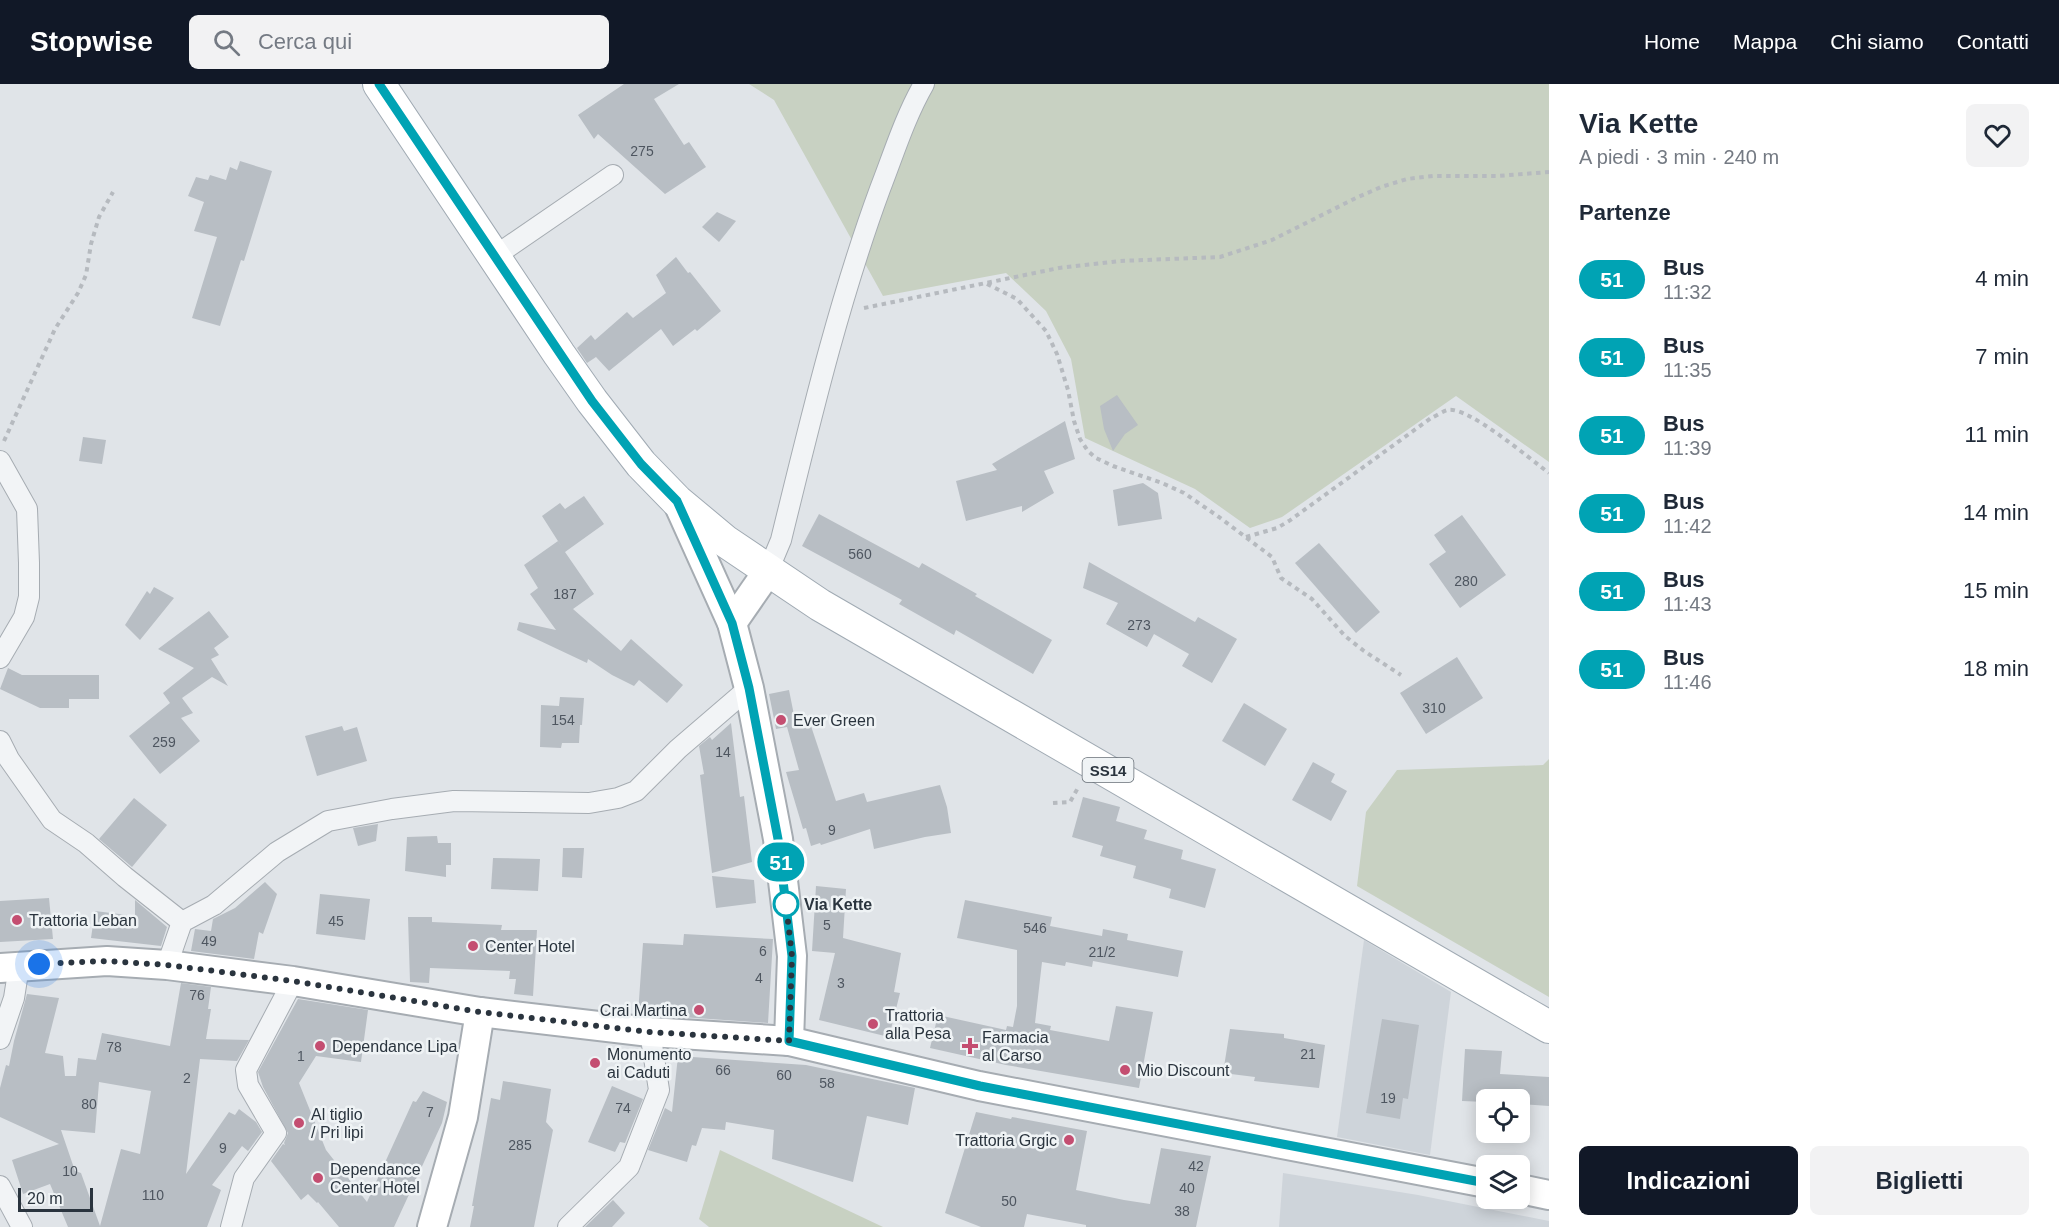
<!DOCTYPE html>
<html lang="it">
<meta charset="utf-8">
<style>
:root{--surface:#fff;--page:#f2f2f3;--text:#1f2937;--muted:#747a83;--accent:#111827}
body{margin:0;font-family:Helvetica,sans-serif;background:var(--page);color:var(--text);height:100vh;display:flex;flex-direction:column;font-size:22px;white-space:nowrap}
*{box-sizing:border-box;margin:0}
p{font-size:20px;color:var(--muted)}
.icon{flex:none;width:33px;height:33px;fill:none;stroke:currentColor;stroke-width:2;stroke-linecap:round;stroke-linejoin:round}
.map{position:relative;flex:1;overflow:hidden}
.details{display:flex;flex-direction:column;background:var(--surface);width:510px}
.details>*{flex:none}
.badge{padding:0 12px;border-radius:20px;font-size:21px;line-height:39px}
.controls{position:absolute;left:1476px;top:1005px;display:grid;gap:12px}
.controls a{display:grid;place-items:center;width:54px;height:54px;border-radius:9px;background:var(--surface);box-shadow:0 3px 15px #0003;font-size:30px}
.scale{position:absolute;left:18px;bottom:15px;width:75px;box-sizing:border-box;padding-left:6px;border:3px solid #2a343e;border-top:0;font-size:16px;line-height:21px;white-space:nowrap;color:#2a343e;-webkit-text-stroke:4px #eff3f5;paint-order:stroke}
.you{position:absolute;width:30px;height:30px;margin:-15px;border:4px solid #fff;border-radius:50%;background:#1a73e8;box-shadow:0 0 0 9px #1a73e833}
.map>.badge{position:absolute;translate:-50% -50%;box-shadow:0 0 0 3px #fff}
h2{padding:0 30px;font-size:22px;line-height:54px}
.round{display:grid;place-items:center;flex:none;width:63px;height:63px;border-radius:9px;background:var(--page)}
.summary{display:flex;align-items:center;justify-content:space-between;height:102px;padding:0 30px}
h1{font-size:28px;font-weight:600;line-height:45px}
.cta{display:flex;gap:12px;margin-top:auto;padding:12px 30px}
.cta a{flex:1;height:69px;border-radius:9px;background:var(--accent);color:#fff;font-size:24px;font-weight:600;line-height:69px;text-align:center}
.cta a+a{background:var(--page);color:var(--text)}
ul{padding:0;list-style:none}
li{display:flex;align-items:center;gap:18px;height:78px;padding:0 30px}
li div{flex:1}
li b{display:block;font-size:22px}
li em{font-style:normal}
li .badge{min-width:66px;font-weight:700;text-align:center}
header{display:flex;align-items:center;gap:36px;box-sizing:border-box;height:84px;padding:0 30px;background:var(--accent);color:#fff}
header strong{font-size:28px}
nav{display:flex;gap:33px;margin-inline-start:auto;font-size:21px}
.search{width:420px;height:54px;background:var(--page);display:flex;align-items:center;gap:15px;box-sizing:border-box;padding:0 21px;border-radius:9px;color:var(--muted);font-size:22px}
main{display:flex;flex:1;min-height:0}
.map>svg:first-child{display:block}
.built{fill:#ced4da}
.green{fill:#c8d1c2}
.building{fill:#b8bec4;fill-rule:evenodd}
.lines{fill:none;stroke-linecap:round;stroke-linejoin:round}
.street-casing{stroke:#a6acb2;stroke-width:22}
.secondary-casing{stroke:#a6acb2;stroke-width:32}
.primary-casing{stroke:#a0aab3;stroke-width:34}
.path{stroke:#b6babf;stroke-width:4;stroke-dasharray:4.5 4.5;stroke-linecap:butt}
.street{stroke:#f2f4f6;stroke-width:20}
.secondary{stroke:#fff;stroke-width:28}
.primary{stroke:#fff;stroke-width:32}
.line-casing{stroke:#fff;stroke-width:14}
.line{stroke:#00a3b4;stroke-width:9}
.walk{stroke:#2a343e;stroke-width:6;stroke-dasharray:0 10.8}
.poi-dot{fill:#c44e71;stroke:#eff3f5;stroke-width:2}
.stop-dot{fill:#fff;stroke:#00a3b4;stroke-width:3}
.labels{text-anchor:middle;dominant-baseline:central;stroke-width:5;stroke-linejoin:round;paint-order:stroke}
.number-label{font-size:14px;fill:#4e5660}
.shield{fill:#eff3f5;stroke:#656d75;stroke-width:1.5}
.shield-label{font-size:15px;font-weight:bold;fill:#2a343e}
.poi-label{font-size:16px;fill:#2a343e;stroke:#eff3f5;text-anchor:start}
.stop-label{font-size:16px;font-weight:bold;fill:#2a343e;stroke:#eff3f5;text-anchor:start}
</style>
<header>
<strong>Stopwise</strong>
<div class="search"><svg class="icon" aria-label="search" viewBox="0 0 24 24"><circle cx="10" cy="10" r="6"/><path d="M15 15l6 6"/></svg>Cerca qui</div>
<nav><a>Home</a><a>Mappa</a><a>Chi siamo</a><a>Contatti</a></nav>
</header>
<main>
<div class="map">
<svg width="1549" height="1143" viewBox="0 0 1549 1143">
<rect width="100%" height="100%" fill="#e0e4e8"/>
<g class="built">
<path d="M1364,856L1451,908L1430,1071L1337,1053Z"/>
<path d="M1283,1089L1418,1111L1549,1137V1143H1279Z"/>
</g>
<g class="green">
<path d="M749,0H1549V378L1456,312L1282,433L1250,444L1195,405L1085,354L1071,275L1046,227L1006,189L883,212L774,16Z"/>
<path d="M1549,675V913L1357,802L1366,728L1397,686L1543,681Z"/>
<path d="M720,1066L883,1143H709L699,1135Z"/>
</g>
<g class="building">
<path d="M624,0H679L654,15L684,61L689,58L706,83L665,110L598,50L594,55L578,31Z"/>
<path d="M240,77L272,87L244,177L241,176L220,242L192,234L217,153L194,147L204,118L188,112L196,93L208,96L210,91L226,96L230,83L237,86Z"/>
<path d="M717,128L736,137L719,158L702,143Z"/>
<path d="M676,173L688,189L690,188L721,227L697,247L695,245L673,262L661,245L609,287L596,273L587,279L577,264L591,251L595,256L627,228L633,234L666,209L656,191Z"/>
<path d="M1117,311L1138,341L1125,350L1113,367L1104,345L1100,322Z"/>
<path d="M1065,337L1075,375L1044,387L1054,409L1022,428V422L966,437L956,397L997,386L992,380Z"/>
<path d="M83,353L106,356L102,380L79,377Z"/>
<path d="M1143,399L1158,409L1162,435L1118,442L1113,406Z"/>
<path d="M584,412L604,440L565,468L594,510L573,525L621,567L631,555L683,601L667,619L639,596L634,602L612,591L588,575L587,579L517,546L519,538L556,546L530,510L538,504L524,481L558,457L563,465L542,432L560,419L565,425Z"/>
<path d="M819,430L919,484L922,479L977,510L975,512L1052,556L1033,590L956,546L954,551L899,520L902,516L802,462Z"/>
<path d="M1462,431L1506,491L1460,524L1429,480L1446,468L1434,451Z"/>
<path d="M1319,459L1380,528L1356,549L1295,479Z"/>
<path d="M1089,478L1195,538L1198,533L1237,555L1212,599L1182,582L1189,570L1154,550L1147,563L1106,540L1118,519L1083,504Z"/>
<path d="M154,503L174,514L140,556L125,541L147,507L150,510Z"/>
<path d="M209,527L229,553L214,564L219,571L211,575L228,602L212,593L182,614L193,629L181,634L200,657L160,690L129,652L170,619L163,609L194,584L158,565Z"/>
<path d="M1457,573L1483,614L1426,650L1400,609Z"/>
<path d="M8,584L22,591H99V615H69V624H40L0,605Z"/>
<path d="M789,606L796,641L810,639L836,717L864,709L867,718L940,701L947,723L951,749L925,753L874,765L870,745L821,761L820,759L811,762L806,744L803,745L786,688L799,686L787,643L776,645L769,610Z"/>
<path d="M560,613L584,614L582,641H580L579,659H562L561,664L540,663L541,621L559,622Z"/>
<path d="M1244,619L1287,645L1265,682L1222,657Z"/>
<path d="M731,639L740,713L744,712L752,778L712,789L700,691L704,690L699,662L710,653L712,656Z"/>
<path d="M342,642L344,647L357,643L367,677L317,692L305,652Z"/>
<path d="M1313,678L1335,690L1331,698L1347,707L1331,737L1292,716Z"/>
<path d="M1083,713L1120,723L1116,737L1147,746L1144,755L1183,766L1181,775L1216,785L1205,824L1169,814L1171,805L1133,794L1136,782L1100,772L1103,762L1072,753Z"/>
<path d="M134,714L167,741L132,783L99,755Z"/>
<path d="M378,740L376,757L358,762L353,744Z"/>
<path d="M437,752L438,759H451V781H446V793L405,787L407,753Z"/>
<path d="M563,764H584L582,794L562,793Z"/>
<path d="M493,774L540,775L538,807L491,805Z"/>
<path d="M712,792L754,796L756,819L716,824Z"/>
<path d="M265,798L277,810L263,850L259,848L254,875L191,867L195,845L211,847L213,835L235,824Z"/>
<path d="M816,802L846,805L843,854L901,869L894,908L900,909L889,953L819,936L835,869L812,867Z"/>
<path d="M320,810L370,815L365,856L316,850Z"/>
<path d="M49,814L53,855L0,858V817Z"/>
<path d="M135,816L167,843L161,862L91,854L95,827L135,832Z"/>
<path d="M965,816L1052,833L1050,842L1102,852L1103,845L1128,850L1127,856L1183,867L1178,893L1093,877L1092,883L1066,878L1065,882L1042,878L1035,939L1051,942L1050,946L1109,957L1116,922L1153,928L1139,1004L1006,981L930,964L938,931L1006,946L1007,942L1013,943L1017,922V866L957,854Z"/>
<path d="M408,833H432V838L502,841L501,846H537L533,912L514,910L516,895H509L510,887L430,884L429,899L410,898Z"/>
<path d="M684,850L773,855L768,939L638,930L643,859L683,861Z"/>
<path d="M181,899L211,903L208,925H211L206,955L249,956L237,977L200,975L186,1090L229,1028L235,1031L239,1025L256,1038L262,1048L248,1067L242,1062L212,1101L221,1106L207,1143H68L50,1100L23,1110L12,1076L59,1060L0,1033V1004L6,981L9,982L14,957L27,910L59,914L45,969L63,972L65,992H76L78,974L96,976L102,949L170,962ZM99,998L151,1007L140,1070L121,1065L100,1142L81,1089L75,1087L61,1046L95,1049Z"/>
<path d="M298,915L368,926L361,978L316,972L299,999L326,1066L367,1118L413,1017L416,1018L423,1007L447,1018L442,1039L394,1143H339L318,1118L317,1119L308,1110L301,1116L271,1077L283,1060L285,1061L284,1059L288,1049L263,1003L258,988Z"/>
<path d="M1382,935L1419,941L1408,1015L1403,1014L1400,1035L1366,1029Z"/>
<path d="M1230,945L1284,950V954L1325,961L1319,1004L1254,997L1255,993L1223,989Z"/>
<path d="M1465,965L1502,967L1500,990L1549,993V1022L1520,1020V1016H1486V1018L1462,1017Z"/>
<path d="M678,972L806,981L915,1004L908,1041L867,1032L853,1098L772,1075L774,1046L726,1038L725,1046L702,1044L696,1062L692,1061L687,1078L648,1066L665,1024L672,1028Z"/>
<path d="M503,997L551,1005L546,1038L553,1046L534,1143H470L474,1122H472L491,1014L500,1016Z"/>
<path d="M612,1002L643,1015L625,1059L620,1058L615,1068L588,1058Z"/>
<path d="M976,1028L1011,1035L1012,1033L1087,1047L1076,1106L1124,1116L1150,1120L1161,1064L1211,1072L1196,1143H1086V1141L1027,1130L1024,1143H981L945,1129Z"/>
<path d="M613,1116L625,1129L612,1143H585Z"/>
</g>
<g class="lines">
<g class="street-casing">
<g id="street">
<path d="M495,172L613,91"/>
<path d="M0,377L27,425L29,479V513L24,533L0,574"/>
<path d="M768,487L781,456C810,338 838,219 880,105C894,69 905,33 924,0"/>
<path d="M0,657L9,675L52,736L86,759L125,793L182,838"/>
<path d="M167,881L182,838L214,821L277,768L328,737L392,725L454,717L589,719L618,714L636,707L678,665L749,604"/>
<path d="M0,955L14,914L19,882"/>
<path d="M0,1102L22,1143"/>
<path d="M231,1143L244,1094L276,1049L248,1001L246,986L293,897"/>
<path d="M568,1143L629,1083L659,1006L650,948"/>
</g>
</g>
<g class="secondary-casing">
<g id="secondary">
<path d="M677,417L732,539L749,604L778,755L792,872L789,957"/>
<path d="M732,539L768,487"/>
<path d="M0,884L107,877L167,881L293,897L480,928L650,948L789,957L979,1002L1486,1099"/>
<path d="M1520,1105L1549,1111"/>
<path d="M432,1143L463,1033L480,928"/>
</g>
</g>
<g class="primary-casing">
<path id="primary" d="M379,0L559,270L592,317L641,380L677,417L725,457L820,521L1549,943"/>
</g>
<g class="path">
<path d="M987,200L1017,215L1046,247L1057,270L1068,306L1074,337L1080,355L1088,367L1096,374L1113,382L1162,399L1184,409L1219,433L1272,473L1281,494L1312,515L1345,552L1364,567L1401,591"/>
<path d="M864,224L1059,184L1120,177L1220,173L1272,156L1356,114L1381,103L1407,95L1433,92H1497L1549,88"/>
<path d="M4,357L55,245L78,209L86,191L91,160L99,133L113,108"/>
<path d="M1246,453L1277,444L1289,437L1431,334C1436,332 1443,327 1448,326C1468,322 1530,375 1549,389"/>
<path d="M1053,719L1070,718L1079,702"/>
</g>
<use href="#street" class="street"/>
<use href="#secondary" class="secondary"/>
<use href="#primary" class="primary"/>
</g>
<g class="lines">
<g class="line-casing">
<path id="line" d="M379,0L592,317L641,380L677,417L732,539L749,604L778,755L792,872L789,957L980,1002L1486,1099"/>
</g>
<use href="#line" class="line"/>
<path class="walk" d="M39,880L107,877L167,881L293,897L480,928L650,948L789,957L792,872L786,820"/>
</g>
<g class="poi-dot">
<circle cx="781" cy="636" r="6"/>
<circle cx="17" cy="836" r="6"/>
<circle cx="473" cy="862" r="6"/>
<circle cx="699" cy="926" r="6"/>
<circle cx="873" cy="940" r="6"/>
<circle cx="320" cy="962" r="6"/>
<path d="M967 953h6v6h6v6h-6v6h-6v-6h-6v-6h6z"/>
<circle cx="595" cy="979" r="6"/>
<circle cx="1125" cy="986" r="6"/>
<circle cx="299" cy="1039" r="6"/>
<circle cx="1069" cy="1056" r="6"/>
<circle cx="318" cy="1094" r="6"/>
</g>
<circle class="stop-dot" cx="786" cy="820" r="12"/>
<g class="labels">
<g class="number-label">
<text x="642" y="67">275</text>
<text x="860" y="470">560</text>
<text x="1466" y="497">280</text>
<text x="565" y="510">187</text>
<text x="1139" y="541">273</text>
<text x="1434" y="624">310</text>
<text x="563" y="636">154</text>
<text x="164" y="658">259</text>
<text x="723" y="668">14</text>
<text x="832" y="746">9</text>
<text x="336" y="837">45</text>
<text x="827" y="841">5</text>
<text x="1035" y="844">546</text>
<text x="209" y="857">49</text>
<text x="763" y="867">6</text>
<text x="1102" y="868">21/2</text>
<text x="759" y="894">4</text>
<text x="841" y="899">3</text>
<text x="197" y="911">76</text>
<text x="114" y="963">78</text>
<text x="1308" y="970">21</text>
<text x="301" y="972">1</text>
<text x="723" y="986">66</text>
<text x="784" y="991">60</text>
<text x="187" y="994">2</text>
<text x="827" y="999">58</text>
<text x="1388" y="1014">19</text>
<text x="89" y="1020">80</text>
<text x="623" y="1024">74</text>
<text x="430" y="1028">7</text>
<text x="520" y="1061">285</text>
<text x="223" y="1064">9</text>
<text x="1196" y="1082">42</text>
<text x="70" y="1087">10</text>
<text x="1187" y="1104">40</text>
<text x="153" y="1111">110</text>
<text x="1009" y="1117">50</text>
<text x="1182" y="1127">38</text>
</g>
<rect class="shield" x="1082.5" y="674" width="51" height="24" rx="4.5"/>
<g class="shield-label">
<text x="1108" y="686">SS14</text>
</g>
<g class="poi-label">
<text x="793" y="636">Ever Green</text>
<text x="29" y="836">Trattoria Leban</text>
<text x="485" y="862">Center Hotel</text>
<text x="687" y="926" text-anchor="end">Crai Martina</text>
<text x="885" y="931">Trattoria<tspan x="885" dy="18">alla Pesa</tspan></text>
<text x="982" y="953">Farmacia<tspan x="982" dy="18">al Carso</tspan></text>
<text x="332" y="962">Dependance Lipa</text>
<text x="607" y="970">Monumento<tspan x="607" dy="18">ai Caduti</tspan></text>
<text x="1137" y="986">Mio Discount</text>
<text x="311" y="1030">Al tiglio<tspan x="311" dy="18">/ Pri lipi</tspan></text>
<text x="1057" y="1056" text-anchor="end">Trattoria Grgic</text>
<text x="330" y="1085">Dependance<tspan x="330" dy="18">Center Hotel</tspan></text>
</g>
<g class="stop-label">
<text x="804" y="820">Via Kette</text>
</g>
</g>
</svg>
<div class="controls">
<a><svg class="icon" aria-label="locate" viewBox="0 0 24 24"><circle cx="12" cy="12" r="6"/><path d="M12 2v4M12 18v4M2 12h4M18 12h4"/></svg></a>
<a><svg class="icon" aria-label="layers" viewBox="0 0 24 24"><path d="M12 4l9 5-9 5-9-5zM3 14l9 5 9-5"/></svg></a>
</div>
<div class="scale">20 m</div>
<div class="you" style="left:39px;top:880px"></div>
<b class="badge" style="left:781px;top:778px;background:#00a3b4;color:#fff">51</b>
</div>
<section class="details">
<div class="summary"><div><h1>Via Kette</h1><p>A piedi · 3 min · 240 m</p></div><a class="round"><svg class="icon" aria-label="heart" viewBox="0 0 24 24"><path d="M12 20l-8-8c-3-5 5-10 8-4 3-6 11-1 8 4z"/></svg></a></div>
<h2>Partenze</h2>
<ul>
<li><span class="badge" style="background:#00a3b4;color:#fff">51</span><div><b>Bus</b><p>11:32</p></div><em>4 min</em></li>
<li><span class="badge" style="background:#00a3b4;color:#fff">51</span><div><b>Bus</b><p>11:35</p></div><em>7 min</em></li>
<li><span class="badge" style="background:#00a3b4;color:#fff">51</span><div><b>Bus</b><p>11:39</p></div><em>11 min</em></li>
<li><span class="badge" style="background:#00a3b4;color:#fff">51</span><div><b>Bus</b><p>11:42</p></div><em>14 min</em></li>
<li><span class="badge" style="background:#00a3b4;color:#fff">51</span><div><b>Bus</b><p>11:43</p></div><em>15 min</em></li>
<li><span class="badge" style="background:#00a3b4;color:#fff">51</span><div><b>Bus</b><p>11:46</p></div><em>18 min</em></li>
</ul>
<div class="cta"><a>Indicazioni</a><a>Biglietti</a></div>
</section>
</main>
